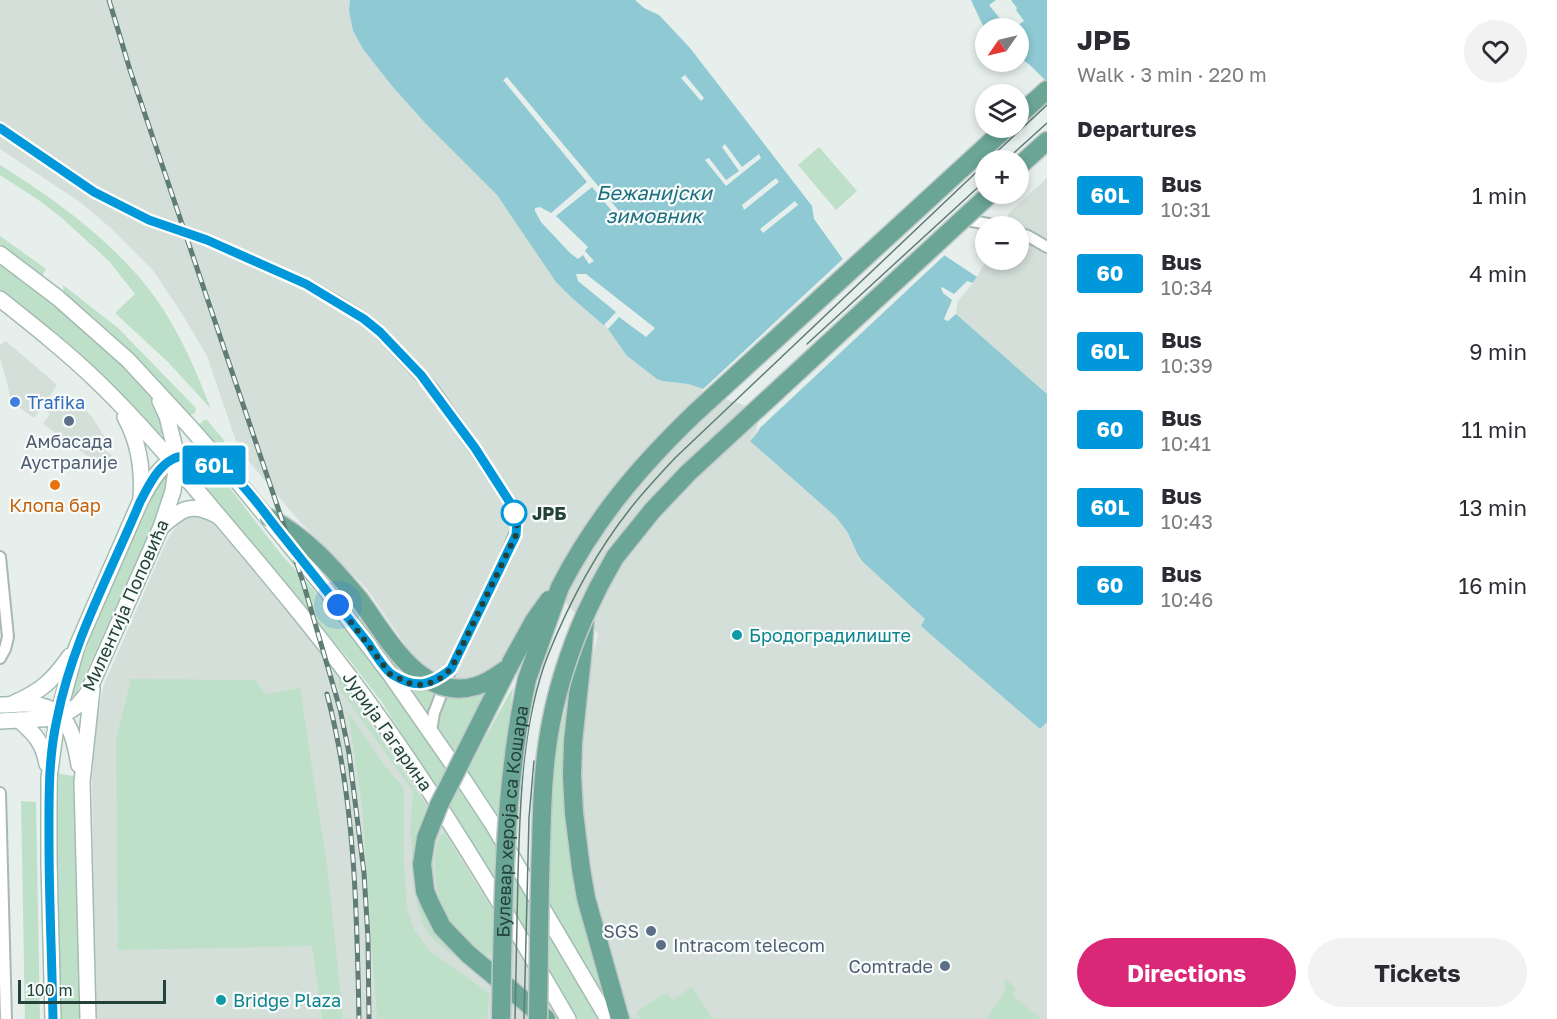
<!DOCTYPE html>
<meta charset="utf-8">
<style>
:root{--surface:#fff;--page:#f2f2f3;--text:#2b2b33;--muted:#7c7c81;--accent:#db2777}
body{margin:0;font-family:"Golos Text",sans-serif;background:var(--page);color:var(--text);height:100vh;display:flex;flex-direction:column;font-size:22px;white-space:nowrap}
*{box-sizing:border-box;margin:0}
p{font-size:20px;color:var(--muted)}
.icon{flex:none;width:33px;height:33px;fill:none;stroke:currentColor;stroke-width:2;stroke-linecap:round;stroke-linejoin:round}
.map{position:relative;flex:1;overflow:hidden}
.side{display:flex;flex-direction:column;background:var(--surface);width:510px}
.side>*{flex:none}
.badge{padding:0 12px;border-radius:4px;font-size:21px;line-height:39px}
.needle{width:39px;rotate:236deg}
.fabs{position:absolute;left:975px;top:18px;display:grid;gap:12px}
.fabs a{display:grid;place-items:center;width:54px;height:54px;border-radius:50%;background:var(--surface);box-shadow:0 3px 9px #0003;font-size:30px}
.scale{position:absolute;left:18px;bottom:15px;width:148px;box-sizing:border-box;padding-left:6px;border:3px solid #24423a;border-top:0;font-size:16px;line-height:21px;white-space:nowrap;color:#24423a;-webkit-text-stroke:4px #f7fbf9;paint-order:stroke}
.you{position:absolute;width:30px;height:30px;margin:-15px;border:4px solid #fff;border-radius:50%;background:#1a73e8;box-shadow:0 0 0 9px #1a73e833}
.map>.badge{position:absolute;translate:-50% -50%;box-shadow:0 0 0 3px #fff}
h2{padding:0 30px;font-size:22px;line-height:54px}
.round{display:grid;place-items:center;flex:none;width:63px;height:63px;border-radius:32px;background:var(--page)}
.headline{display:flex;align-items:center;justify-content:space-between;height:102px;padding:0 30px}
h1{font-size:28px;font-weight:700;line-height:45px}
.cta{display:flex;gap:12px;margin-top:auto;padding:12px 30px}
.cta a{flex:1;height:69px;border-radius:36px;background:var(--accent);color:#fff;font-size:24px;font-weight:700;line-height:69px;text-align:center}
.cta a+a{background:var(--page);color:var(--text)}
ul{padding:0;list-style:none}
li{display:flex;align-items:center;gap:18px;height:78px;padding:0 30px}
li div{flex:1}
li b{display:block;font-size:22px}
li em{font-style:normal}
li .badge{min-width:66px;font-weight:700;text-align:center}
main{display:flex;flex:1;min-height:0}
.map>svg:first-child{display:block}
.built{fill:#d4dfda}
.green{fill:#bfe0c8}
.water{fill:#8ec9d4}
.pier{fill:#e6efeb}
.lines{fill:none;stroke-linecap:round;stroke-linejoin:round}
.street-casing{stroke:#a8b8b2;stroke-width:14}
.secondary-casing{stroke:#a4bbb3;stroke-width:18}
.primary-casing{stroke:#c2cac8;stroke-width:21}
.street{stroke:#fff;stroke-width:10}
.secondary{stroke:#fff;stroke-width:15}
.primary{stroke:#6aa596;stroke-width:18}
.tram{stroke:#5f7d75;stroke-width:1.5}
.rail-casing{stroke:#5f7d75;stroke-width:5}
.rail{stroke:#f7fbf9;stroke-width:3;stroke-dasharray:9;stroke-linecap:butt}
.primary-bridge-casing{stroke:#c2cac8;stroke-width:21;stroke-linecap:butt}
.primary-bridge{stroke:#6aa596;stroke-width:18}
.line-casing{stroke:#fff;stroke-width:14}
.line{stroke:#0098da;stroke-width:9}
.walk{stroke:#24423a;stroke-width:6;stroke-dasharray:0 10.8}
.shop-dot{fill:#3f7fe0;stroke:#f7fbf9;stroke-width:2}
.service-dot{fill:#5c6f8a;stroke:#f7fbf9;stroke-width:2}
.food-dot{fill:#e8710a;stroke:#f7fbf9;stroke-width:2}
.stop-dot{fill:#fff;stroke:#0098da;stroke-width:3}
.culture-dot{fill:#0f9aa8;stroke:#f7fbf9;stroke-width:2}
.labels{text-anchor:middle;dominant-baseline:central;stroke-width:4.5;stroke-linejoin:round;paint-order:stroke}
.shop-label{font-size:18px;fill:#366cbe;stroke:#f7fbf9;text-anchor:start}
.service-label{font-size:18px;fill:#4e5e75;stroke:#f7fbf9;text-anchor:end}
.food-label{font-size:18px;fill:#c56008;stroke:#f7fbf9}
.stop-label{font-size:18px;font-weight:bold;fill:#24423a;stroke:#f7fbf9;text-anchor:start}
.street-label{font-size:18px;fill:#24423a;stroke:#f7fbf9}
.culture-label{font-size:18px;fill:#0d838f;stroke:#f7fbf9;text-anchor:start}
.water-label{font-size:20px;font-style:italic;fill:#1c6f80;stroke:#f7fbf9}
</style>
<main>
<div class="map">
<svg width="1047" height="1019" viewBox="0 0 1047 1019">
<rect width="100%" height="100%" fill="#e6efeb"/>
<g class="built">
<path d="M0,0H350L349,11L353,31L363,49L392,86L426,124L497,195L554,278L572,298L608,329L627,356L657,379L662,381L688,384L755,405L763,414L759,431L750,440L836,517L848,533L863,562L926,619L922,626L1040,729L1047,722V1019H630L591,901L580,823L582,752L585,691L598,634L571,609L553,586L503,662L492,671L449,686L417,662L367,589L300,522L239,450L207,356L184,317L152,269L113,230L80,202L0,149Z"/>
<path d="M1047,178V394L956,314L958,301L977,277L986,260H1018V226H1003L1009,213Z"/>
<path d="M6,341L57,385L50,396L59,402L63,395L84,409L92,417L108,442L105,446L102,444L100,447L112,455L103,467L43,424L50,414L42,408L34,418L11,402L7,382L0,358V345Z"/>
<path d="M200,516L211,521L325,655L378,727L472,869L561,1019H95L92,779L96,722L104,684L167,540L177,525L182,520L188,517Z"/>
</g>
<g class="green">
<path d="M819,147L857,191L836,210L798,165Z"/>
<path d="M0,165C50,196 100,232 139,277C172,315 193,362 211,409L168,362L115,313L135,294L109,261L63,219L40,201L0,175Z"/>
<path d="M0,236L46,269L42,276L0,244Z"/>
<path d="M0,264L54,305L100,345L137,380L155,403L167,431L160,435L87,360L42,322L0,291Z"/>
<path d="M63,285L118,328L193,405L196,408L195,413L190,415L128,348L92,316L64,294Z"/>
<path d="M204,420H207L223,439L229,460L199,425Z"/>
<path d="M188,463L202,465L217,475L229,487L281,554L330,608L381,671L499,849L600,1019H577L502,891L381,701L351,662L187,465Z"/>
<path d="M166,476H168L167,484L159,511L75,697L68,693L77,663L152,493L163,477Z"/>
<path d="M300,544L339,584L415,679L393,671Z"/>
<path d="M338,677L427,806L419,832L421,883L484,975L447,951L430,936L423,925L417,904L410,831L413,791L340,690Z"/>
<path d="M131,679L255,680L266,694L300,688L328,872L343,1019H322L312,946L118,950L116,739Z"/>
<path d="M401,683L433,688L437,693L427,720Z"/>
<path d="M493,685L453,757L435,728L447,693Z"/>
<path d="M513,687L497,823L465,774Z"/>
<path d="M569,691L567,792L613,1016L549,908L553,763Z"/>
<path d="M348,712L385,766L404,788V862L407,908L414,930L430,951L490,994L487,1019H377L362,805Z"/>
<path d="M56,766L60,774L74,776L81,1019H61Z"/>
<path d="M21,801L36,802L40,1019H25Z"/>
<path d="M444,832L493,911L492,954L485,955C475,947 464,940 456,930C451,923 444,913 442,905C435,887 429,845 444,832Z"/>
<path d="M1006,979L1016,989L1012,995L1042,1019H988C990,1007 1003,1000 1006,988L1004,982Z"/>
<path d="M692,987L713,1019H640L637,1013L638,1011L662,995L668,994L672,1000Z"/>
</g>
<g class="water">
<path d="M350,0H635L644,8L659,15L690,48L812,206L814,219L842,258L851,269L877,288L938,251L977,277L958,301L956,314L1047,394V722L1040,729L921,626L925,619L863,562L858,555L848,533L836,517L750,441L759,431L763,414L755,405L688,384L662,381L657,379L627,356L608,329L572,298L556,282L497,195L426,124L392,86L363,49L353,31L349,11Z"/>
<path d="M971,0H1047V82L1030,65L1019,57L1018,28H986L985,30Z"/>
</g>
<g class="pier">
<path d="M996,0H1011L1017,8L1016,10L1024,21L1014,28H1010L1004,20L1002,21L989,5Z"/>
<path d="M685,75L704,98L701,101L681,78Z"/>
<path d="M507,77L629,223L625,227L592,187L556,216L588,247L585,251L594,261L589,264L583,255L578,259L570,253L541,222L535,211V208L540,207L551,213L587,182L503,80Z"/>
<path d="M725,144L742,167L759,154L761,158L726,186L705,160L709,158L726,180L739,171L722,147Z"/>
<path d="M776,178L779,182L744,210L742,205Z"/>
<path d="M795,201L798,205L763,233L760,229Z"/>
<path d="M939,248L947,253L747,440L756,430L760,414L753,408L701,391L845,257L853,267L879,286Z"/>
<path d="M576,274H586L655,328L646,337L619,317L608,329L604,325L616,312L578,281Z"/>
<path d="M967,281L973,283L958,301L956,314L948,321L945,320L944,319L952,300L943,293L941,288L942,287L954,294Z"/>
</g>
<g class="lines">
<g class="street-casing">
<g id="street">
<path d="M0,128L94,192L149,220L207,240L306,284L334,300L364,319L380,332L433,389L478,453L509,501L517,521V529L506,556L451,669L434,713L431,731"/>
<path d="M961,219L999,226"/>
<path d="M1018,233L1028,236L1047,247"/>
<path d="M0,557L8,637L5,649L0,658"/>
<path d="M391,675C404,681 416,688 430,682"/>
<path d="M0,793L6,1019"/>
</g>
</g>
<g class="secondary-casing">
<g id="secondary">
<path d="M0,254L58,298L128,360L189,426L238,482L327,591L390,674L463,779L492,823L608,1019"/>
<path d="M0,299C34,326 68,353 99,383C143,426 183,474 223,521C279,587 334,653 384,724C451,819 510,919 568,1019"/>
<path d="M125,417C139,442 143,469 141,498"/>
<path d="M161,527C180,510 191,501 216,515"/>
<path d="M14,703C42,691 53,680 70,656"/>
<path d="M0,705C13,705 29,702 42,706C70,712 75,741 79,765"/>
<path d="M19,720C35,734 43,743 47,764"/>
<path d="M0,721L59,718L77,706L87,694L161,527L173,491L177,462L176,453L167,416L160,401"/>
<path d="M53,1019L49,864V778L57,719L77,646L140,502C161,461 178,441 224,471"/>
<path d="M88,1019L82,782L92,689"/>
</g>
</g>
<g class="primary-casing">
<g id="primary">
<path d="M1018,116L1047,90"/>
<path d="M1018,167L1047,141"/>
<path d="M269,518C305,536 333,568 359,599"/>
<path d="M508,668L534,621L549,600"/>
<path d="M524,693L527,679L560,587C595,519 639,467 694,414L1006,128"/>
<path d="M422,864L425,891L430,903L442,927L468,954L546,1019"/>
<path d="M620,1019L586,898L581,869L574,813L572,776L573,742L583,648L585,615L599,586L615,557L652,511L688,473"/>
</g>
</g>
<use href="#street" class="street"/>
<use href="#secondary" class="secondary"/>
<use href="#primary" class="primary"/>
<g class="tram">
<path d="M988,160L1047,105"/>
<path d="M1006,160L1047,123"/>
<path d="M807,344L986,180"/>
<path d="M515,1019C516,971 517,922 518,874C520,802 522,722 548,655C569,603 596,552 630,509C644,491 660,474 675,458L986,163"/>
<path d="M524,1019L529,818L534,761"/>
</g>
<g class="rail-casing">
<g id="rail">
<path d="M109,0L130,70L303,582L340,709L349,753L364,873L368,938L369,1019"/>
<path d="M327,694C355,800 357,911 359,1019"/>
</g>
</g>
<use href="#rail" class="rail"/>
<g class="primary-bridge-casing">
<g id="primary-bridge">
<path d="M688,473L990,194"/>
<path d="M359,599C386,635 420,703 476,686C488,683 498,675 508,668"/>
<path d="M422,864L426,838L439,805L508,668"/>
<path id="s1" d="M501,1019C503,910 503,800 524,693"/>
<path d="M538,1019C539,961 539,904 541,846C542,805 543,764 551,723C558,686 570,650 585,615"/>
</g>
</g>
<use href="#primary-bridge" class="primary-bridge"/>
</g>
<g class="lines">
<g class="line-casing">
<path id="line" d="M0,128L94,192L149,220L207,240L306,284L364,319L380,332L421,375L475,448L509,501L517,521L516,535L451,669C430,686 416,689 393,675C384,670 374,652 368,643C339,607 311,571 282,535C268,518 255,498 239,482C226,470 191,449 173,459C157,467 148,487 140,502C110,574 72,642 57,719C48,759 49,800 49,841C49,901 52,960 53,1019"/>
</g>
<use href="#line" class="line"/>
<path class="walk" d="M338,605L390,674L411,684L424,685L438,680L451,669L516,535L517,521L514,510V513"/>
</g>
<circle class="shop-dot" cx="15" cy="402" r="6"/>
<g class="service-dot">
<circle cx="69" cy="421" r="6"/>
<circle cx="651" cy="931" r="6"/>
<circle cx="661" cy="945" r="6"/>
<circle cx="945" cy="966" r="6"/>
</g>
<circle class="food-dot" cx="55" cy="485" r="6"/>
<circle class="stop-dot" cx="514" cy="513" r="12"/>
<g class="culture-dot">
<circle cx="737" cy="635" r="6"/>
<circle cx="221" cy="1000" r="6"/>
</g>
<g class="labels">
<g class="shop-label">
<text x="27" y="402">Trafika</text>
</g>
<g class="service-label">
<text x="69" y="441" text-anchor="middle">Амбасада<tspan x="69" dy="21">Аустралије</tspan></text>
<text x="639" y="931">SGS</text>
<text x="673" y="945" text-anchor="start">Intracom telecom</text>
<text x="933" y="966">Comtrade</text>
</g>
<g class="food-label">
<text x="55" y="505">Клопа бар</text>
</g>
<g class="stop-label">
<text x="532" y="513">ЈРБ</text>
</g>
<g class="street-label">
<text transform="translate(125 605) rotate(-66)">Милентија Поповића</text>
<text transform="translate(388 731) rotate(55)">Јурија Гагарина</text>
<text stroke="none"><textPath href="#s1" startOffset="198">Булевар хероја са Кошара</textPath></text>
</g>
<g class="culture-label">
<text x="749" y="635">Бродоградилиште</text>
<text x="233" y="1000">Bridge Plaza</text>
</g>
<g class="water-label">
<text x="654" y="192">Бежанијски<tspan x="654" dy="23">зимовник</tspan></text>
</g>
</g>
</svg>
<div class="fabs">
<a><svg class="needle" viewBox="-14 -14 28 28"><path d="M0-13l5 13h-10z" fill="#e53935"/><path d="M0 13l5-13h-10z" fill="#7c7c81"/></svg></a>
<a><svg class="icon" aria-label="layers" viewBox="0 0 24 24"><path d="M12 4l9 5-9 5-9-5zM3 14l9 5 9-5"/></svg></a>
<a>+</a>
<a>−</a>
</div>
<div class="scale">100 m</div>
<div class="you" style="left:338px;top:605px"></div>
<b class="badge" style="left:214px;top:465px;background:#0098da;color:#fff">60L</b>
</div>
<section class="side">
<div class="headline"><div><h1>ЈРБ</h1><p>Walk · 3 min · 220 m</p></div><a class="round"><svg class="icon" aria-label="heart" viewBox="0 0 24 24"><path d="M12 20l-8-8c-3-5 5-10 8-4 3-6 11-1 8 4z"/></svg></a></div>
<h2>Departures</h2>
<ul>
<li><span class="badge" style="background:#0098da;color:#fff">60L</span><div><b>Bus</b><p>10:31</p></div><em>1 min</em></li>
<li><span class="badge" style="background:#0098da;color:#fff">60</span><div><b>Bus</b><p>10:34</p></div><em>4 min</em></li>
<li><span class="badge" style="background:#0098da;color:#fff">60L</span><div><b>Bus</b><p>10:39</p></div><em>9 min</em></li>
<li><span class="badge" style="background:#0098da;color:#fff">60</span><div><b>Bus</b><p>10:41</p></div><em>11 min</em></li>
<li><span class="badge" style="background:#0098da;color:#fff">60L</span><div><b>Bus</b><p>10:43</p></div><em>13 min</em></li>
<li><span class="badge" style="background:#0098da;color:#fff">60</span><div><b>Bus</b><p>10:46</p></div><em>16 min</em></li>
</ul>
<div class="cta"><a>Directions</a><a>Tickets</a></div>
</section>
</main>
